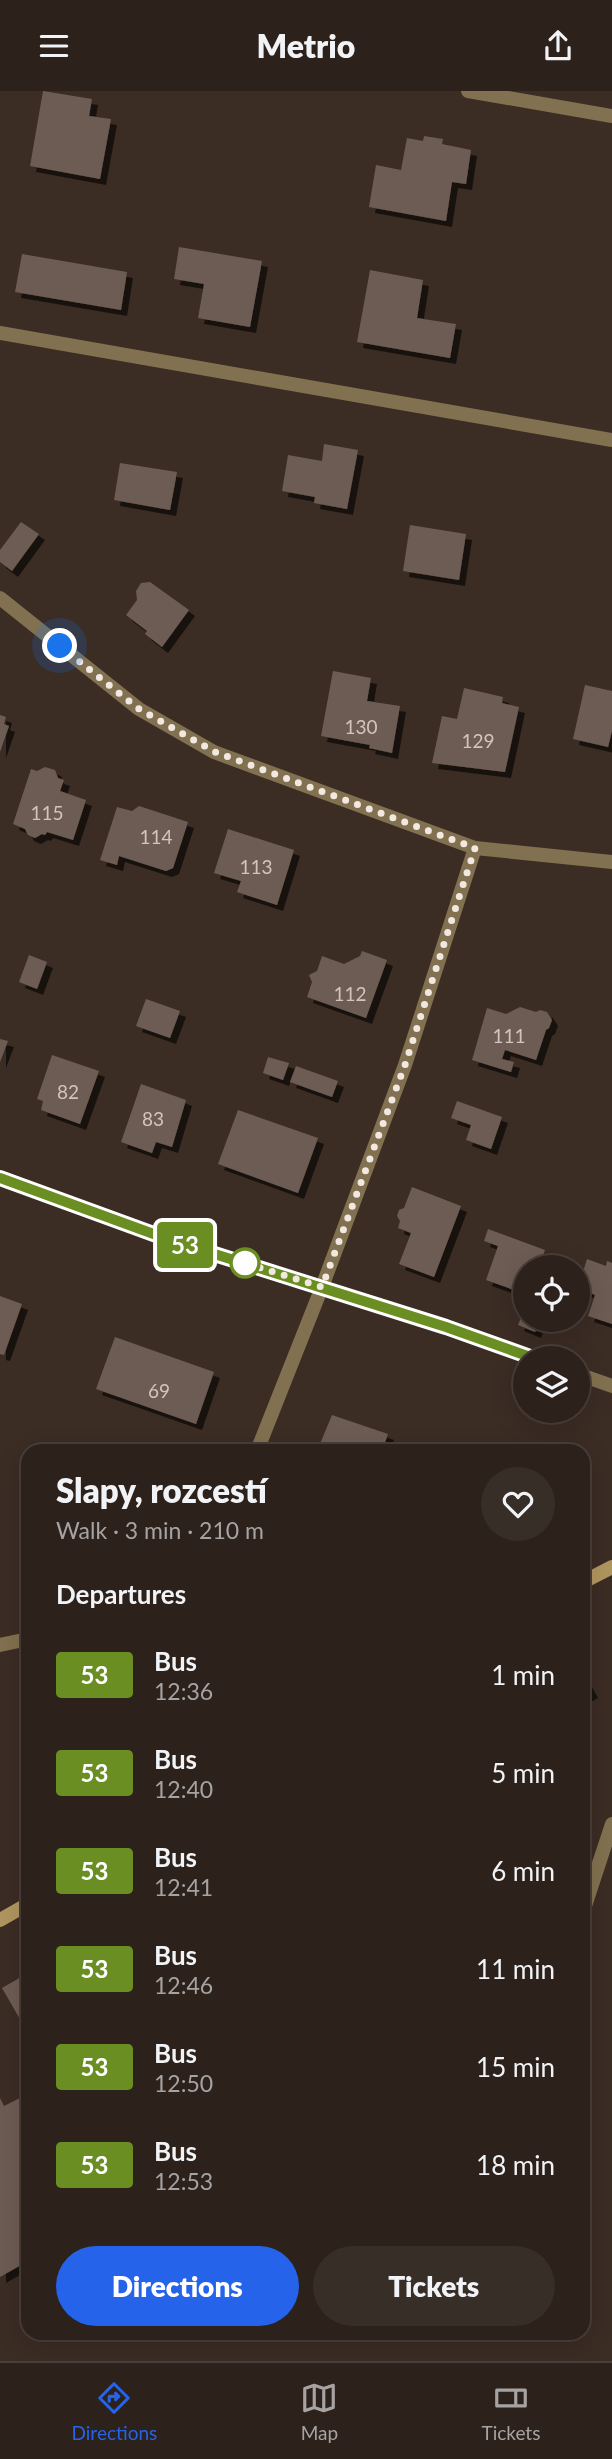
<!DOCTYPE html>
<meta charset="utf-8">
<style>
:root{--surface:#2c211b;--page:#382e28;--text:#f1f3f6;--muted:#a6a3a3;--line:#483e3a;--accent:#2563eb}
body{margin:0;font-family:Lato,sans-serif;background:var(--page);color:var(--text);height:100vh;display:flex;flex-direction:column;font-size:26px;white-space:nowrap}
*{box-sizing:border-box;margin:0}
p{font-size:23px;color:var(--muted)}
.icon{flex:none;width:38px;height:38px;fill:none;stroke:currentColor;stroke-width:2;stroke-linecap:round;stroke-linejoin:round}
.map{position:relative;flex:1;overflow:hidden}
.sheet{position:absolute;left:21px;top:1353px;width:569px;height:896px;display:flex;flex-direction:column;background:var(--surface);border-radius:21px;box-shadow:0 7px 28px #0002,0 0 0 2px var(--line)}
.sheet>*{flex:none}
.badge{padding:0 14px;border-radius:5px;font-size:24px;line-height:46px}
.controls{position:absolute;left:513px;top:1164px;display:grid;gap:14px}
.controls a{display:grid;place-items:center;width:77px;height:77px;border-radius:50%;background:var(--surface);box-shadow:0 7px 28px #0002,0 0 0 2px var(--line);font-size:35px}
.you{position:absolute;width:35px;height:35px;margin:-18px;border:5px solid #fff;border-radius:50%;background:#1a73e8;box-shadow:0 0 0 10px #1a73e833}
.map>.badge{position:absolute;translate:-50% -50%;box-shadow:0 0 0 4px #fff}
h2{padding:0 35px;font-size:26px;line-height:63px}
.round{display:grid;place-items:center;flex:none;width:74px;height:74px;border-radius:37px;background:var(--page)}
.overview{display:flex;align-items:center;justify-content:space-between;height:119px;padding:0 35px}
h1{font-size:33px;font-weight:800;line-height:52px}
.cta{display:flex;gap:14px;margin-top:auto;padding:14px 35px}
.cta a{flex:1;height:80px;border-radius:42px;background:var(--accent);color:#fff;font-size:28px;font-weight:800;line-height:80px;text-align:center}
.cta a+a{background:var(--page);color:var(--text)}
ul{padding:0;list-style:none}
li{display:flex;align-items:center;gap:21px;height:98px;padding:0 35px}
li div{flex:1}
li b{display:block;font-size:26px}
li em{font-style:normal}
li .badge{min-width:77px;font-weight:700;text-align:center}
header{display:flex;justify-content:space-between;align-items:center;height:91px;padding:0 35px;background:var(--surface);font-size:32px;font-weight:800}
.tab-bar{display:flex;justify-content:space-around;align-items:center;height:98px;border-top:2px solid var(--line);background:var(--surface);font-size:19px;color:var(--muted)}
.tab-bar a{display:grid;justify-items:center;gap:4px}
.tab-bar .active{color:var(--accent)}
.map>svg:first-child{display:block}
.building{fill:#6d5c53;filter:url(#shadow)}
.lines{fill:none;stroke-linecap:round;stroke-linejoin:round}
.service{stroke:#827150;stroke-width:14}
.minor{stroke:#827150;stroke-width:14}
.tertiary{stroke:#827150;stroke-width:14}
.secondary{stroke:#b0965f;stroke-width:14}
.line-casing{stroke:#fff;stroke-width:16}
.line{stroke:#6b8e23;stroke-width:10}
.walk{stroke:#f2e8e2;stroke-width:7;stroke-dasharray:0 12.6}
.stop-dot{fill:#fff;stroke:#6b8e23;stroke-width:3.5}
.labels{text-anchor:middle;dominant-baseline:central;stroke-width:7;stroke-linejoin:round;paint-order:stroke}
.number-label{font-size:19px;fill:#d1c5be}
</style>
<header><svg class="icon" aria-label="menu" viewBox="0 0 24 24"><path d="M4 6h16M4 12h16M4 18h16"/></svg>Metrio<svg class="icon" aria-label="share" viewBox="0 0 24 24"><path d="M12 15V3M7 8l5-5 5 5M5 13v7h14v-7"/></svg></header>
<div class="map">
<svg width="612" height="2270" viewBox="0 0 612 2270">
<defs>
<filter id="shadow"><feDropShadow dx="6" dy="6" stdDeviation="0" flood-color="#0009"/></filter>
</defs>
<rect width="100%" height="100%" fill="#3b2c24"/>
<g class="building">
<path d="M43,0L92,8L89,25L111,28L100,88L30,75Z"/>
<path d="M424,45L443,48L442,53L471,59L466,93L452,91L446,130L369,116L376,74L401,79L407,47L423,50Z"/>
<path d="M179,156L262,170L250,236L198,227L204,193L174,188Z"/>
<path d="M22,163L127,181L121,219L15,201Z"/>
<path d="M370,179L423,189L417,227L456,233L450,267L357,251Z"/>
<path d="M324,353L358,359L347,418L314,412L315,406L282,400L288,364L322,370Z"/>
<path d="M120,372L177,381L170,419L114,409Z"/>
<path d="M21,431L39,443L12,480L0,471V459Z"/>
<path d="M410,434L466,443L459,489L403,480Z"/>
<path d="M150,491L189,519L162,556L145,543L147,540L126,524L137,509L136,500L141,492Z"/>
<path d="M333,580L371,587L367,610L400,615L392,662L369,657L370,654L321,645Z"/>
<path d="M585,594L612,600V640L608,656L573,648Z"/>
<path d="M464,597L503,606L502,612L519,616L505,681L432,672L442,625L457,628Z"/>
<path d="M0,624L6,626L4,633L9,635L0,661Z"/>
<path d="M45,676L55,679L58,687L64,689L60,700L86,709L73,749L47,741L45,744L42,743L35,747L28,744L25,738L13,733L31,678L37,680Z"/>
<path d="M139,715L188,731L173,777L166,780L119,765L117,774L100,769L117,716L132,720Z"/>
<path d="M228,738L294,759L277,814L237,801L241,790L214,782Z"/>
<path d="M362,860L387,869L366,927L307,906L312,891L309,884L317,880L322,865L344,873L360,865Z"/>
<path d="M29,864L47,871L37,898L19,891Z"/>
<path d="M146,908L180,920L170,947L136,935Z"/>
<path d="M520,916L536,921L540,919L547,921L552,929L549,937L546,939L536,969L505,959L502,968L514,971L511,981L472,969L487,917L506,923Z"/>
<path d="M0,948L8,950L0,971Z"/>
<path d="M52,964L99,980L80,1033L41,1019L43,1010L37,1008Z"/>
<path d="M268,966L289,972L283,989L263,982Z"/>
<path d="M296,975L338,990L332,1006L290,991Z"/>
<path d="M141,993L186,1009L172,1056L156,1051L152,1062L121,1051Z"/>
<path d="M457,1010L502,1026L491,1058L466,1049L471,1034L451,1027Z"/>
<path d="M238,1019L318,1047L298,1102L218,1073Z"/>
<path d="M412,1096L461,1115L434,1186L399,1173L411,1142L398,1137L400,1130L397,1125L399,1119L404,1117Z"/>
<path d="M488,1138L545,1159L539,1176H525V1203L486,1189L498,1155L484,1150Z"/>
<path d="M587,1168L606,1175L607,1170L612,1172V1233L588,1225L595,1204L578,1197Z"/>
<path d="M0,1205L22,1213L4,1264L0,1263Z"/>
<path d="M525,1217V1228H540L535,1241L518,1234Z"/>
<path d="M115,1246L214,1281L196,1333L96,1298Z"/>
<path d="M332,1324L388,1343L382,1360H317Z"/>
<path d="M586,1590L592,1601L583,1606V1591Z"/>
<path d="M28,1882V1942L2,1897Z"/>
<path d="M24,2005L28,2012V2170L0,2186V2007L4,2015Z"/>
</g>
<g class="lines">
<path class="service" d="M583,1821L612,1733"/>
<g class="minor">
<path d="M468,0L612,25"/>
<path d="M0,242L612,349"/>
<path d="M0,507L139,618L214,661L475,757L612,771"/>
<path d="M257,1360L322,1196L405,974L475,757"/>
<path d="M0,1554L28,1548"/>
</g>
<g class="tertiary">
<path d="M0,1087L170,1149L446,1236L533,1267"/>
<path d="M578,1283L612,1295"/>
</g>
<g class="secondary">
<path d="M583,1491L612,1476"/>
<path d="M0,1829L28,1813"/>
</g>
</g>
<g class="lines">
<g class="line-casing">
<path id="line" d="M0,1087L170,1149L446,1236L533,1267"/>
</g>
<use href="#line" class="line"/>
<path class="walk" d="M60,555L139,618L215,661L475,757L405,974L322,1196L245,1172"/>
</g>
<circle class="stop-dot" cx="245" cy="1172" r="14"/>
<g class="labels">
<g class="number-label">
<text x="361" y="635">130</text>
<text x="478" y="649">129</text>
<text x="47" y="721">115</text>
<text x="156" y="745">114</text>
<text x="256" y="775">113</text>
<text x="350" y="902">112</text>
<text x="509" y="944">111</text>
<text x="68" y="1000">82</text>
<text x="153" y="1027">83</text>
<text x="159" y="1299">69</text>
</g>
</g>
</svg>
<div class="controls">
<a><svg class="icon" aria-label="locate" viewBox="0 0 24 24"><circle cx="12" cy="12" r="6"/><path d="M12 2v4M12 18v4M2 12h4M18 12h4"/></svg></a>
<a><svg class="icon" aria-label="layers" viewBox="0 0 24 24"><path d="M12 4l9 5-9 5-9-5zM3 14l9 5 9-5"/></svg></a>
</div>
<div class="you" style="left:60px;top:555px"></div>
<b class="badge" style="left:185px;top:1154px;background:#6b8e23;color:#fff">53</b>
<section class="sheet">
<div class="overview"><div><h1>Slapy, rozcestí</h1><p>Walk · 3 min · 210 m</p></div><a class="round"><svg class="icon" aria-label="heart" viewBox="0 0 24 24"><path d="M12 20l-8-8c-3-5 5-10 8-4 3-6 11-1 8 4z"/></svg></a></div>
<h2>Departures</h2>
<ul>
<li><span class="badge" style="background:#6b8e23;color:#fff">53</span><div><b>Bus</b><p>12:36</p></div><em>1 min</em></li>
<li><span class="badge" style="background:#6b8e23;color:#fff">53</span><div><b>Bus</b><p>12:40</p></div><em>5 min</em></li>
<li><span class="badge" style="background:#6b8e23;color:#fff">53</span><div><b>Bus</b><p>12:41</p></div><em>6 min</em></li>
<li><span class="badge" style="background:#6b8e23;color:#fff">53</span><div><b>Bus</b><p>12:46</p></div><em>11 min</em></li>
<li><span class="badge" style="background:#6b8e23;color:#fff">53</span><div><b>Bus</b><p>12:50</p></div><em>15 min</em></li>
<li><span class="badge" style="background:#6b8e23;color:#fff">53</span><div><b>Bus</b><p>12:53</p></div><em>18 min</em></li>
</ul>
<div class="cta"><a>Directions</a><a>Tickets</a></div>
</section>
</div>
<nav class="tab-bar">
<a class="active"><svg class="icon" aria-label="directions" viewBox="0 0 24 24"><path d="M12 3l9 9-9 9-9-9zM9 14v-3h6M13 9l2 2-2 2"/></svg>Directions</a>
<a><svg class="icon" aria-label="map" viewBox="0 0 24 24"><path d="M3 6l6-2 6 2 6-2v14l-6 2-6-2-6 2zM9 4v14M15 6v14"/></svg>Map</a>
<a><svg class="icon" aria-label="tickets" viewBox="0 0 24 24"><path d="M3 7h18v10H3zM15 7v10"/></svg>Tickets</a>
</nav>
